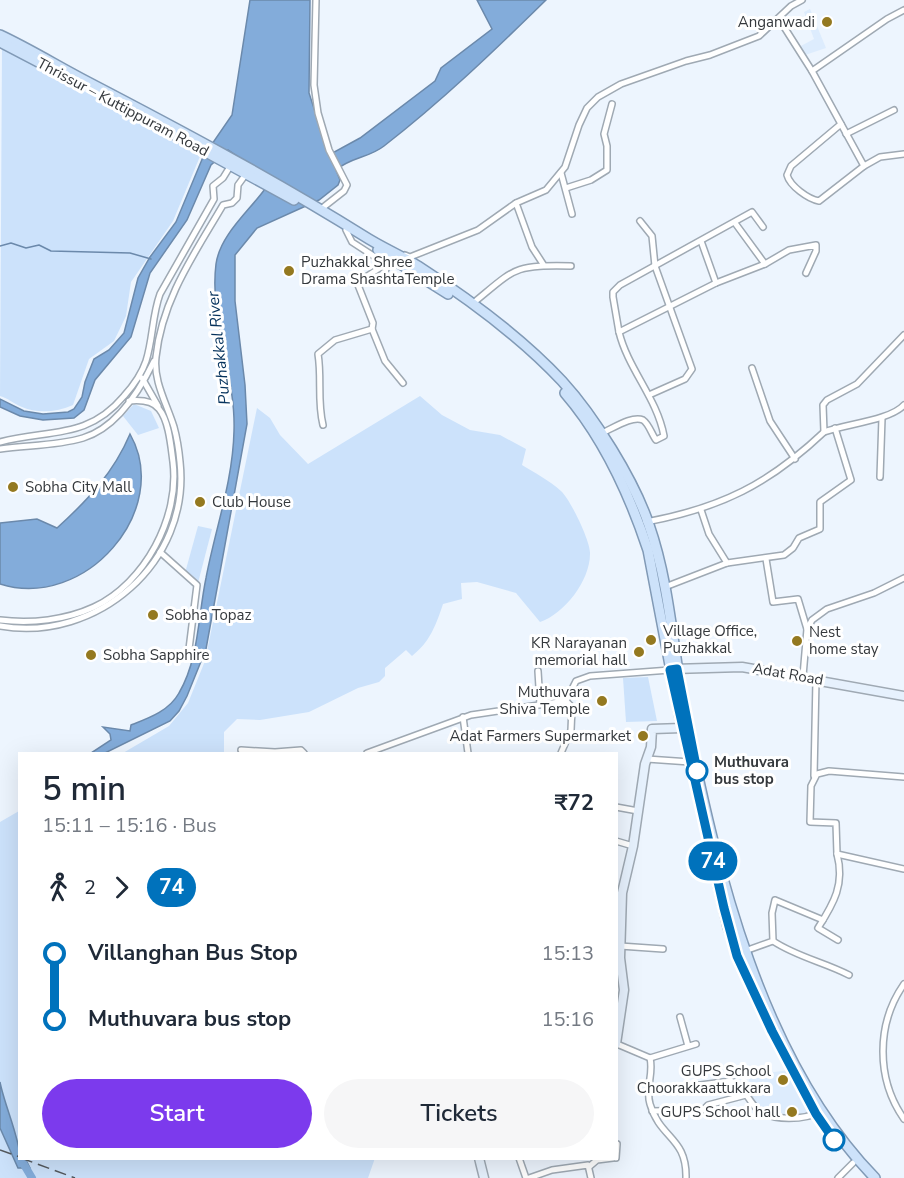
<!DOCTYPE html>
<meta charset="utf-8">
<style>
:root{--surface:#fff;--page:#f6f6f7;--text:#1f2937;--muted:#747a83;--accent:#7c3aed}
body{margin:0;font-family:"Nunito Sans",sans-serif;background:var(--page);color:var(--text);height:100vh;display:flex;flex-direction:column;font-size:22px;white-space:nowrap}
*{box-sizing:border-box;margin:0}
p{font-size:20px;color:var(--muted)}
.icon{flex:none;width:33px;height:33px;fill:none;stroke:currentColor;stroke-width:2;stroke-linecap:round;stroke-linejoin:round}
.map{position:relative;flex:1;overflow:hidden}
.drawer{position:absolute;left:18px;top:752px;width:600px;height:408px;display:flex;flex-direction:column;background:var(--surface);border-radius:0px;box-shadow:0 6px 24px #0002}
.drawer>*{flex:none}
.badge{padding:0 12px;border-radius:20px;font-size:21px;line-height:39px}
.map>.badge{position:absolute;translate:-50% -50%;box-shadow:0 0 0 3px #fff}
.legs{display:flex;align-items:center;gap:9px;height:66px;padding:0 24px;font-size:20px}
.legs p{margin-inline-start:auto}
.summary{display:flex;align-items:center;justify-content:space-between;height:102px;padding:0 24px}
h1{font-size:33px;font-weight:600;line-height:45px}
.action{display:flex;gap:12px;margin-top:auto;padding:12px 24px}
.action a{flex:1;height:69px;border-radius:36px;background:var(--accent);color:#fff;font-size:24px;font-weight:600;line-height:69px;text-align:center}
.action a+a{background:var(--page);color:var(--text)}
ul{padding:0 24px;list-style:none}
li{display:flex;align-items:center;gap:21px;height:66px;font-size:22px}
li i{display:grid;place-items:center;width:9px;height:100%;margin:0 8px;background:currentColor}
li i::after{content:'';width:15px;height:15px;margin:-8px;border:4px solid;border-radius:50%;background:var(--surface)}
li p{margin-inline-start:auto}
li:first-child i{background:linear-gradient(#0000 50%,currentColor 0)}
li:last-child i{background:linear-gradient(currentColor 50%,#0000 0)}
.map>svg:first-child{display:block}
.built{fill:#ddecfd}
.green{fill:#cce2fb}
.water{fill:#83acda;stroke:#6b89ab;stroke-width:1.5}
.lines{fill:none;stroke-linecap:round;stroke-linejoin:round}
.stream{stroke:#6b89ab;stroke-width:1.5}
.river{stroke:#83acda;stroke-width:8}
.street-casing{stroke:#9fa9b3;stroke-width:8}
.secondary-casing{stroke:#9fa9b3;stroke-width:11}
.primary-casing{stroke:#819ab6;stroke-width:12}
.street{stroke:#fff;stroke-width:5}
.secondary{stroke:#e6f1fd;stroke-width:8}
.primary{stroke:#cde2fa;stroke-width:9}
.rail{stroke:#54595e;stroke-width:1.5;stroke-dasharray:12 6;stroke-linecap:butt}
.line-1-casing{stroke:#fff;stroke-width:14}
.line-1{stroke:#0072bc;stroke-width:9}
.poi-dot{fill:#947920;stroke:#fff;stroke-width:2}
.stop-1-dot{fill:#fff;stroke:#0072bc;stroke-width:3}
.labels{text-anchor:middle;dominant-baseline:central;stroke-width:6;stroke-linejoin:round;paint-order:stroke}
.poi-label{font-size:15px;fill:#34383c;stroke:#fff;text-anchor:start}
.street-label{font-size:15px;fill:#34383c;stroke:#fff}
.stop-label{font-size:15px;font-weight:bold;fill:#34383c;stroke:#fff;text-anchor:start}
.water-label{font-size:16px;font-style:italic;fill:#05325c;stroke:#fff}
</style>
<div class="map">
<svg width="904" height="1178" viewBox="0 0 904 1178">
<rect width="100%" height="100%" fill="#edf5fe"/>
<g class="built">
<path d="M810,9L826,48L802,56L799,47L814,39L804,12Z"/>
<path d="M790,1070L813,1114L791,1118L767,1113L758,1109L750,1098L749,1075Z"/>
</g>
<g class="green">
<path d="M2,47L201,154L173,221L131,282L126,316L114,341L89,359L73,405C57,412 38,414 22,407C14,404 8,398 0,396Z"/>
<path d="M420,396L442,415L470,430L500,435L526,449L522,465C535,473 550,481 561,491C570,499 591,542 590,554C590,581 564,614 540,622L516,593L477,582L461,583L462,599L443,604C436,625 430,642 412,656L406,650L385,668V676L379,682L358,688L309,712L260,720L237,719L224,732V753H123L169,726L188,703L205,661L257,408L270,418L280,435L308,464Z"/>
<path d="M134,404L151,411L159,428L138,435L123,416Z"/>
<path d="M198,526L212,529L198,583L185,573Z"/>
<path d="M648,677L657,721L626,722L623,678Z"/>
<path d="M19,811L20,1158H375L368,1178H0V822Z"/>
</g>
<g class="water">
<path d="M250,0H310L309,93L329,155L360,138L435,81L441,68L492,29L477,0H546C494,51 442,101 384,146C369,158 351,157 336,170L340,180L338,185L319,200L257,228L235,255V301L245,385L247,424L206,649L187,696L179,711L170,721L105,753H91L111,740L110,734L103,727L130,731L131,725C149,718 169,711 179,693C199,659 198,616 206,578C215,530 233,481 234,431C236,375 209,320 216,264C220,235 249,211 265,189L250,165L228,150L211,165L187,220L150,273L131,337L95,380L84,410L74,418L43,420L20,416L0,407V399L24,411L43,414L68,412L74,409L82,397L85,382L94,359L109,350L124,333L138,278L150,257L176,222L203,157L232,115Z"/>
<path d="M130,434C173,510 85,611 0,584V523L37,519L57,528C88,500 114,472 130,434Z"/>
<path d="M0,1082C4,1104 20,1139 20,1158H25L30,1168H18L0,1128Z"/>
</g>
<g class="lines">
<path class="stream" d="M0,246L11,243L26,248L39,245L51,251L130,253L151,259"/>
<path class="river" d="M20,1158L32,1178"/>
<g class="street-casing">
<g id="street">
<path d="M316,0L314,85L318,113L329,150L347,185L344,191L321,209"/>
<path d="M904,10L887,19L812,71L864,166L880,157L904,154"/>
<path d="M779,19L812,71"/>
<path d="M841,124L791,166L787,175C790,186 808,199 819,201L864,166"/>
<path d="M846,134L894,110"/>
<path d="M561,173L572,214"/>
<path d="M566,188L591,180L607,170V146L604,134L612,104"/>
<path d="M516,203L532,247L543,264"/>
<path d="M640,221L652,236L655,266L692,369L685,379L649,395"/>
<path d="M735,223L765,264"/>
<path d="M346,230L352,242L386,264"/>
<path d="M701,241L716,283"/>
<path d="M405,255L410,257L478,230L516,203L546,190L565,167L579,125L587,108L598,97L621,84L686,61L710,55L759,36L791,6L802,0"/>
<path d="M472,304C516,268 512,265 571,266"/>
<path d="M372,329L385,361L403,383"/>
<path d="M619,332L613,297V292L620,285L752,212L763,227"/>
<path d="M752,368L770,421L795,459"/>
<path d="M142,378L158,406"/>
<path d="M323,425C317,401 322,378 318,354L335,340L372,329L373,323L358,285L361,280L386,264V269"/>
<path d="M824,432C846,424 891,420 904,405"/>
<path d="M602,433C612,429 632,415 643,420C649,424 652,435 656,440L664,436C657,398 628,369 619,332L716,283L765,264L789,250L816,245V251L806,273"/>
<path d="M0,442C49,429 87,440 124,396C133,386 142,373 146,361C153,339 152,316 160,294L214,199L213,186L223,178L231,165"/>
<path d="M0,449C28,445 56,446 83,438C116,428 140,390 154,361"/>
<path d="M880,477L882,418"/>
<path d="M701,510L709,534L727,563"/>
<path d="M646,522C721,508 769,484 824,432L823,405L827,400L857,384L904,335"/>
<path d="M160,552L197,585L189,649"/>
<path d="M766,559L773,602L798,599L807,629"/>
<path d="M665,587L727,563L784,555L793,548L799,538L820,529V502L851,480L835,428"/>
<path d="M0,620C31,624 66,620 94,607C145,583 180,517 173,462C171,447 169,421 159,409C152,400 139,400 129,401"/>
<path d="M0,626C97,643 191,562 180,462C179,451 177,438 174,427C167,404 153,381 156,357C162,299 195,253 223,205L232,203L237,198L238,185L246,174"/>
<path d="M538,671L540,704"/>
<path d="M803,676L807,629L812,620L827,609L874,593L904,578"/>
<path d="M463,717L468,753"/>
<path d="M241,750L275,752L301,750L304,753"/>
<path d="M367,753L471,715L566,701L576,681L590,676L670,670"/>
<path d="M561,753L571,730L572,707L566,701"/>
<path d="M647,759L690,762"/>
<path d="M814,776L816,680"/>
<path d="M904,777L829,771L817,774L811,786L810,822L836,823L837,854L904,869"/>
<path d="M616,807L638,811"/>
<path d="M616,841L633,846"/>
<path d="M837,854C845,884 834,903 818,928L838,940"/>
<path d="M773,941C797,957 824,962 849,975"/>
<path d="M620,946L663,949"/>
<path d="M745,951L773,941L772,913L775,900L823,920"/>
<path d="M904,984C876,1024 876,1079 904,1119"/>
<path d="M680,1017L688,1046"/>
<path d="M617,1044L650,1058C654,1074 645,1088 650,1104C660,1139 687,1137 686,1178"/>
<path d="M650,1058L696,1044"/>
<path d="M647,1092L731,1081C743,1085 748,1100 757,1109C772,1122 806,1120 821,1111"/>
<path d="M652,1111L703,1110L708,1105L746,1095"/>
<path d="M519,1158L526,1178"/>
<path d="M616,1158L617,1144"/>
<path d="M590,1166L597,1160L613,1158"/>
<path d="M529,1178L552,1170L588,1165L591,1178"/>
<path d="M838,1178L853,1163"/>
</g>
</g>
<g class="secondary-casing">
<g id="secondary">
<path d="M673,669L742,667L904,696"/>
<path d="M616,1044L624,990L620,958L622,893L633,846L645,764L651,747L652,729L682,728"/>
<path d="M479,1158L484,1178"/>
</g>
</g>
<g class="primary-casing">
<g id="primary">
<path d="M0,35C30,49 59,67 88,82C182,131 274,180 364,236C381,247 400,255 418,266C469,299 520,336 562,381C594,416 634,480 649,525C670,585 673,652 685,714C716,870 761,1061 875,1178"/>
<path d="M0,42L67,77"/>
<path d="M140,116L294,200"/>
<path d="M378,250L448,294"/>
<path d="M565,393C603,437 630,496 648,550L680,718"/>
<path d="M709,846L728,927L755,996"/>
</g>
</g>
<use href="#street" class="street"/>
<use href="#secondary" class="secondary"/>
<use href="#primary" class="primary"/>
<g class="rail">
<path d="M0,1150L20,1157"/>
<path d="M21,1158L75,1178"/>
</g>
</g>
<g class="lines">
<g class="line-1-casing">
<path id="line-1" d="M697,771L677,669L670,670L724,908L737,956L772,1031L816,1114L834,1140"/>
</g>
<use href="#line-1" class="line-1"/>
</g>
<g class="poi-dot">
<circle cx="827" cy="22" r="6"/>
<circle cx="289" cy="271" r="6"/>
<circle cx="13" cy="487" r="6"/>
<circle cx="200" cy="502" r="6"/>
<circle cx="153" cy="615" r="6"/>
<circle cx="651" cy="640" r="6"/>
<circle cx="797" cy="641" r="6"/>
<circle cx="639" cy="652" r="6"/>
<circle cx="91" cy="655" r="6"/>
<circle cx="602" cy="701" r="6"/>
<circle cx="643" cy="736" r="6"/>
<circle cx="783" cy="1080" r="6"/>
<circle cx="792" cy="1112" r="6"/>
</g>
<g class="stop-1-dot">
<circle cx="697" cy="771" r="10"/>
<circle cx="834" cy="1140" r="10"/>
</g>
<g class="labels">
<g class="poi-label">
<text x="815" y="22" text-anchor="end">Anganwadi</text>
<text x="301" y="262">Puzhakkal Shree<tspan x="301" dy="17">Drama ShashtaTemple</tspan></text>
<text x="25" y="487">Sobha City Mall</text>
<text x="212" y="502">Club House</text>
<text x="165" y="615">Sobha Topaz</text>
<text x="663" y="631">Village Office,<tspan x="663" dy="17">Puzhakkal</tspan></text>
<text x="809" y="632">Nest<tspan x="809" dy="17">home stay</tspan></text>
<text x="627" y="643" text-anchor="end">KR Narayanan<tspan x="627" dy="17">memorial hall</tspan></text>
<text x="103" y="655">Sobha Sapphire</text>
<text x="590" y="692" text-anchor="end">Muthuvara<tspan x="590" dy="17">Shiva Temple</tspan></text>
<text x="631" y="736" text-anchor="end">Adat Farmers Supermarket</text>
<text x="771" y="1071" text-anchor="end">GUPS School<tspan x="771" dy="17">Choorakkaattukkara</tspan></text>
<text x="780" y="1112" text-anchor="end">GUPS School hall</text>
</g>
<g class="street-label">
<text transform="translate(123 107) rotate(28)">Thrissur – Kuttippuram Road</text>
<text transform="translate(788 674) rotate(10)">Adat Road</text>
</g>
<g class="stop-label">
<text x="714" y="762">Muthuvara<tspan x="714" dy="17">bus stop</tspan></text>
</g>
<g class="water-label">
<text transform="translate(219 348) rotate(-96)">Puzhakkal River</text>
</g>
</g>
</svg>
<b class="badge" style="left:713px;top:861px;background:#0072bc;color:#fff">74</b>
<section class="drawer">
<div class="summary"><div><h1>5 min</h1><p>15:11 – 15:16 · Bus</p></div><b>₹72</b></div>
<div class="legs"><svg class="icon" aria-label="walk" viewBox="0 0 24 24"><circle cx="13" cy="4" r="2"/><path d="M13 8l-2 6 4 7M11 14l-3 7M7 12l3-4h3l4 4"/></svg>2<svg class="icon" aria-label="forward" viewBox="0 0 24 24"><path d="M9 5l7 7-7 7"/></svg><b class="badge" style="background:#0072bc;color:#fff">74</b></div>
<ul>
<li><i style="color:#0072bc"></i><b>Villanghan Bus Stop</b><p>15:13</p></li>
<li><i style="color:#0072bc"></i><b>Muthuvara bus stop</b><p>15:16</p></li>
</ul>
<div class="action"><a>Start</a><a>Tickets</a></div>
</section>
</div>
